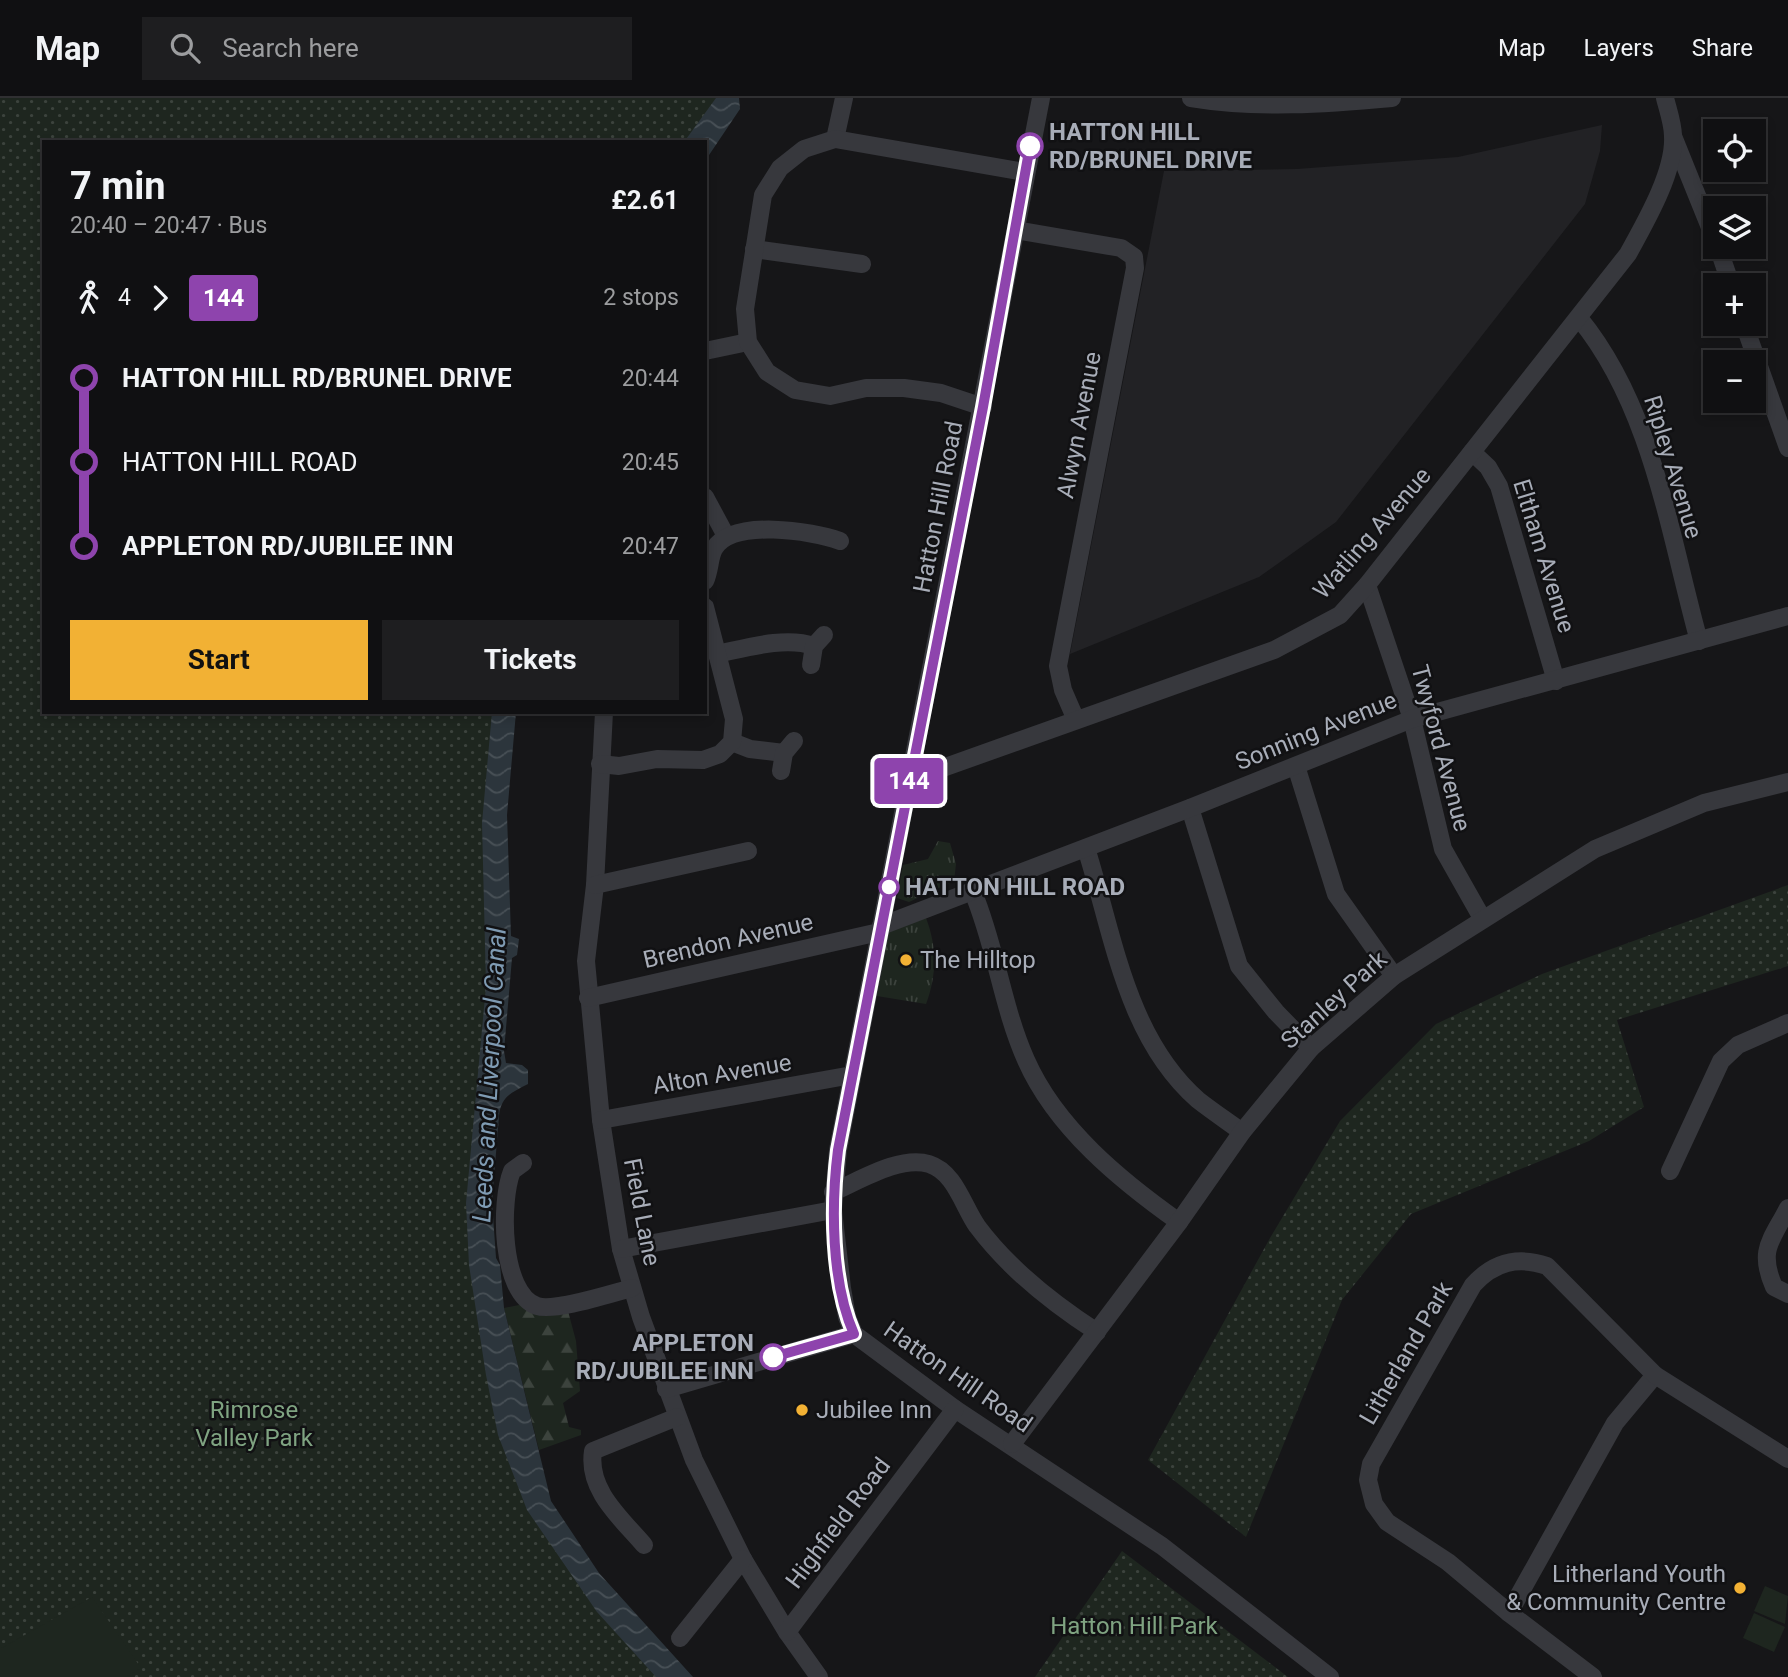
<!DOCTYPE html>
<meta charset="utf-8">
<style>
:root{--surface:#101012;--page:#1e1e20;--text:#f1f3f6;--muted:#9c9d9f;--line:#303032;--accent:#f2b134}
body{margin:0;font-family:Roboto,sans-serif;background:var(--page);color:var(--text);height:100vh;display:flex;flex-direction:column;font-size:26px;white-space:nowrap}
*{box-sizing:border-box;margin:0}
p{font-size:23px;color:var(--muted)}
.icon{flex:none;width:38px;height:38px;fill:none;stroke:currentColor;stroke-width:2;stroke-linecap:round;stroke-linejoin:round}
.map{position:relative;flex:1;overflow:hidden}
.panel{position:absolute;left:42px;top:42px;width:665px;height:574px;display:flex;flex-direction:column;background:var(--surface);border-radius:0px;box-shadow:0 4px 10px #0003,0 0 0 2px var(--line)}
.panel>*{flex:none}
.badge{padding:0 14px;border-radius:5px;font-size:24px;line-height:46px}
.fabs{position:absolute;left:1703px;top:21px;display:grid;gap:14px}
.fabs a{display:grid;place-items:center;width:63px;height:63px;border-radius:0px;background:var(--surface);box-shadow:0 4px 10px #0003,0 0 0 2px var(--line);font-size:35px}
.map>.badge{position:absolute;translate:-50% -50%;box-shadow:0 0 0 4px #fff}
.legs{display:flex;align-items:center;gap:10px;height:77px;padding:0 28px;font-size:23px}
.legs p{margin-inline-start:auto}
.head{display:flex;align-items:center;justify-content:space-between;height:119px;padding:0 28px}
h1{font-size:38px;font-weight:700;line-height:52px}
.cta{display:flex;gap:14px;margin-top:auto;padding:14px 28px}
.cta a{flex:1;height:80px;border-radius:0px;background:var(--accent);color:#111;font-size:28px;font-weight:700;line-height:80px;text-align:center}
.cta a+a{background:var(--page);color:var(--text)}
ul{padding:0 28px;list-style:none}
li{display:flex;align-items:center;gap:24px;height:84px;font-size:26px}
li i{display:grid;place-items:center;width:10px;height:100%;margin:0 9px;background:currentColor}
li i::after{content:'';width:18px;height:18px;margin:-9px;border:5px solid;border-radius:50%;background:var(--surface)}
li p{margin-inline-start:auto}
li:first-child i{background:linear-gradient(#0000 50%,currentColor 0)}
li:last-child i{background:linear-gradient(currentColor 50%,#0000 0)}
header{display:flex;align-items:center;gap:42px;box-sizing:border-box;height:98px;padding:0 35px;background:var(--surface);border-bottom:2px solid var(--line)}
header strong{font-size:33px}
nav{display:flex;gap:38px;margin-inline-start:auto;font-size:24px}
.search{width:490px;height:63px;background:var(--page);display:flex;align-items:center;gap:18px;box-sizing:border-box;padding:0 24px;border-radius:0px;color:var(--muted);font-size:26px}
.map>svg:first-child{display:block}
.built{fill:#222225}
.grass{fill:url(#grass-tufts)}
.forest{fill:url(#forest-firs)}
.park{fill:url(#park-dots)}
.pitch{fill:#1e261f}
.water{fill:url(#water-waves)}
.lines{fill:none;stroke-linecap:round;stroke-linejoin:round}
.minor{stroke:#37383d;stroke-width:18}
.line-1-casing{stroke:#fff;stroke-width:16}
.line-1{stroke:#8e44ad;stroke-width:10}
.stop-1-dot{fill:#fff;stroke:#8e44ad;stroke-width:3.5}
.poi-dot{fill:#f2b134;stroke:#111113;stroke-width:2.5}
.labels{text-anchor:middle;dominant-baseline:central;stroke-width:5;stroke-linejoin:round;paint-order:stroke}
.stop-label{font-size:24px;font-weight:bold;fill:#a8adb8;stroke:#111113;text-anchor:start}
.street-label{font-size:24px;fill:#a8adb8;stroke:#111113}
.poi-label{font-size:24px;fill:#a8adb8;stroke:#111113;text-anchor:start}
.park-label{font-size:24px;fill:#7fa381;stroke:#111113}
.water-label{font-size:26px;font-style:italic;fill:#7f9bb3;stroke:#111113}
</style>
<header>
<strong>Map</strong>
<div class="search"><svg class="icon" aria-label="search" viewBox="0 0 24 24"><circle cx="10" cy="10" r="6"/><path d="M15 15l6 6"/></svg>Search here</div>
<nav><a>Map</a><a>Layers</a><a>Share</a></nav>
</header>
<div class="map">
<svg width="1788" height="1579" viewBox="0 0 1788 1579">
<defs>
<pattern id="grass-tufts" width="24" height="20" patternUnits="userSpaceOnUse" patternTransform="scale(1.75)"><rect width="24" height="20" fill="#1e261f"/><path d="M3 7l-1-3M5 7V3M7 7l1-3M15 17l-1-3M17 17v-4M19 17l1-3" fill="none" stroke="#3c433d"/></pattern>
<pattern id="forest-firs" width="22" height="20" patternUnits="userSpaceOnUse" patternTransform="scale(1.75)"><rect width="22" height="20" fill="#1e261f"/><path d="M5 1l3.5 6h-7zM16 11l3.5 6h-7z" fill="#3c433d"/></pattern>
<pattern id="park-dots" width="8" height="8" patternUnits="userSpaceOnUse" patternTransform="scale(1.75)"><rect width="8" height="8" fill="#1e261f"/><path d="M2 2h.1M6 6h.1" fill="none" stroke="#3c433d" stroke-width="1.8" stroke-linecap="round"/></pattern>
<pattern id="water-waves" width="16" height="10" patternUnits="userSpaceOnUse" patternTransform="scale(1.75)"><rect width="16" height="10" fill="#2c353c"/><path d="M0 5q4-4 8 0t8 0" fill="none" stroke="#485056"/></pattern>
</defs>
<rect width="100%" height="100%" fill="#161618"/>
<path class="built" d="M1602,27L1600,53L1585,106L1336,424L1259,479L1070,556L1164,73L1297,71L1458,59Z"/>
<g class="grass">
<path d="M938,743L950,745L956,766L954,783L909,804L897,800L903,767L928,761Z"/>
<path d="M926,820C937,849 937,876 926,906L877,898L889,833Z"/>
</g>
<path class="forest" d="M564,1198L576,1243L580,1293L563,1305L569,1329L581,1332V1337L539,1352L504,1210Z"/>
<g class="park">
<path d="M0,0H731L699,44H44V614H505L478,1114L531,1391L674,1579H0Z"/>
<path d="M1788,787V868L1617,922L1644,1009L1589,1043L1411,1116L1342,1202L1246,1439L1148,1362L1270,1140L1340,1023L1436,926L1542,876Z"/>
<path d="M1122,1453L1288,1579H1035Z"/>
</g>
<g class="pitch">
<path d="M1765,1488L1788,1498L1785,1526L1754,1513Z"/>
<path d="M92,1499L141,1570L126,1579H0V1551Z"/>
<path d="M1754,1515L1785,1529L1774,1554L1743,1540Z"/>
</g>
<g class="water">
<path d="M716,0H739L740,11L705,63V44H684Z"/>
<path d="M492,614H516L507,717L511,838L519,841L517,857L512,860L504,953L506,965L522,967L528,972V986C511,995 501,998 499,1018L492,1104L496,1160L500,1167L504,1210L551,1403L599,1475L693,1579H656L597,1514L527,1412L498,1337L486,1277L469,1167L466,1105L486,888L482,725Z"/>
</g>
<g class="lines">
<g class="minor">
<path d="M1041,0L838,1052L833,1112L842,1190L847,1219L854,1236L955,1311L1162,1448L1330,1579"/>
<path d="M1191,0C1257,11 1327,6 1392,0"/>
<path d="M1673,38L1715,142"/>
<path d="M835,41L844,0"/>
<path d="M1016,132L1121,150L1134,159L1135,170L1058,568L1063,592L1076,622"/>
<path d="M1718,149L1731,187"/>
<path d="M754,151L862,166"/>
<path d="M1579,220C1652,309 1669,434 1699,543"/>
<path d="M1744,226L1788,350"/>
<path d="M705,253L748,244"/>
<path d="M983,309L941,295L904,290H866L830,298L795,292L767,274L748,244L745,211L763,97L780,70L804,51L835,41L1025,74"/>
<path d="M1472,354L1488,369L1499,388L1556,583"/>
<path d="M705,399L726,438"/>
<path d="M705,483C710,473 709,460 714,451C732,420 812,433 840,443"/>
<path d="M1367,487L1412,621L1443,751L1482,820"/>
<path d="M717,556C746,550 785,538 814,548"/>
<path d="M811,567L814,548L824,537"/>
<path d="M604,614L595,787L586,863L601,1022L621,1151L641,1219L694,1362L743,1461L787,1534L819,1579"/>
<path d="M732,644L750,651L784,655"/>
<path d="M600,666L619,668L657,661L703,662L720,656L732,644L734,621L705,509"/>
<path d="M1296,668L1336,796L1394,878"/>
<path d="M781,673L784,655L794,643"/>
<path d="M909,682L1274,552L1340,517L1367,487L1628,156C1645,125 1675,74 1673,38C1673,26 1668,12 1665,0"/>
<path d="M1190,710L1239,868L1276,914L1311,950"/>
<path d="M1086,750C1113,835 1126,939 1198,1002C1212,1013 1227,1023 1242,1034"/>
<path d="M595,787L748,753"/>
<path d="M973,794C996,849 1002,908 1026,962C1056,1030 1121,1083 1179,1124"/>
<path d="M881,828L1190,710L1412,621L1788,518"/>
<path d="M588,900L879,834"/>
<path d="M601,1022L852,977"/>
<path d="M523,1065L512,1073C500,1103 500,1195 537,1208C555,1214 612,1195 632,1190"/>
<path d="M1670,1073L1721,963L1738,947L1788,925"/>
<path d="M833,1094C859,1083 900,1057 929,1066C955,1074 963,1108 977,1128C1009,1171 1052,1205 1097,1234"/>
<path d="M1788,1110C1771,1143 1758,1152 1774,1189L1788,1196"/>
<path d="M621,1151L833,1112"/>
<path d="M666,1291L854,1236"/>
<path d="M1012,1346L1179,1124L1242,1034L1311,950L1394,878L1595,751L1704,705L1788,684"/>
<path d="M644,1447C621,1420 587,1392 593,1353L677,1319"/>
<path d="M1509,1515L1615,1325L1655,1277"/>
<path d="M787,1534L955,1311"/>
<path d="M680,1540L743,1461"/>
<path d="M1593,1579L1509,1515L1448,1464L1387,1424L1374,1406L1368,1382L1371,1366L1473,1187C1494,1164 1518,1158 1547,1168L1655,1277L1788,1361"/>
</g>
</g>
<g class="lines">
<g class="line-1-casing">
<path id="line-1" d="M773,1259L854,1236C831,1184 831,1107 838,1052L983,309L1030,48"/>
</g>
<use href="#line-1" class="line-1"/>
</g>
<g class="stop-1-dot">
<circle cx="1030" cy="48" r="12"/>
<circle cx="889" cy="789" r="9"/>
<circle cx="773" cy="1259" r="12"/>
</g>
<g class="poi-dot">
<circle cx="906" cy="862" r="7"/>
<circle cx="802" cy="1312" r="7"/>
<circle cx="1740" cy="1490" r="7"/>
</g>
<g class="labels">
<g class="stop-label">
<text x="1049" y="34">HATTON HILL<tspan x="1049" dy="28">RD/BRUNEL DRIVE</tspan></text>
<text x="905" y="789">HATTON HILL ROAD</text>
<text x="754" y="1245" text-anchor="end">APPLETON<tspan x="754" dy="28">RD/JUBILEE INN</tspan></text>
</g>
<g class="street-label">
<text transform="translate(1079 327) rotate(-79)">Alwyn Avenue</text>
<text transform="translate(1673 369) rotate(73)">Ripley Avenue</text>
<text transform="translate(938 409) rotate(-79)">Hatton Hill Road</text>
<text transform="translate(1372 435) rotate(-49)">Watling Avenue</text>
<text transform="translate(1544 458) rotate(73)">Eltham Avenue</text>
<text transform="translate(1316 633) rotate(-22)">Sonning Avenue</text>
<text transform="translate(1441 650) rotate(75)">Twyford Avenue</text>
<text transform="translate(728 843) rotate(-13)">Brendon Avenue</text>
<text transform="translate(1334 902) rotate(-42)">Stanley Park</text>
<text transform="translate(722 976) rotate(-10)">Alton Avenue</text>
<text transform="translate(642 1114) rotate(79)">Field Lane</text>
<text transform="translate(1406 1255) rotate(-60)">Litherland Park</text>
<text transform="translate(958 1279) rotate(35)">Hatton Hill Road</text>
<text transform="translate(838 1425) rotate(-53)">Highfield Road</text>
</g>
<g class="poi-label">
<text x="920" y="862">The Hilltop</text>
<text x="816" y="1312">Jubilee Inn</text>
<text x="1726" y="1476" text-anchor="end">Litherland Youth<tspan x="1726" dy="28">&amp; Community Centre</tspan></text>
</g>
<g class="park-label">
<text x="254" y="1312">Rimrose<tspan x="254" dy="28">Valley Park</tspan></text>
<text x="1134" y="1528">Hatton Hill Park</text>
</g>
<g class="water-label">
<text transform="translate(489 977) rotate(-87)">Leeds and Liverpool Canal</text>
</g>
</g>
</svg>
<div class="fabs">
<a><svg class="icon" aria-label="locate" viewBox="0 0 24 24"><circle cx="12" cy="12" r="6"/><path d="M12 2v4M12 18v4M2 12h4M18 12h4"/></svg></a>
<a><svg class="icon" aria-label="layers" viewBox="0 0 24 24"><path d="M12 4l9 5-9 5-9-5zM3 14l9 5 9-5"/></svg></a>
<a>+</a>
<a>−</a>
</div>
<b class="badge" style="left:909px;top:683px;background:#8e44ad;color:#fff">144</b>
<section class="panel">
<div class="head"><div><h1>7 min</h1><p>20:40 – 20:47 · Bus</p></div><b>£2.61</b></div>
<div class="legs"><svg class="icon" aria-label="walk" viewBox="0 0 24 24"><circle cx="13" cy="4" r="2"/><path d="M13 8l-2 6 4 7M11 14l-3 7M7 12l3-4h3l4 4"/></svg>4<svg class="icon" aria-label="forward" viewBox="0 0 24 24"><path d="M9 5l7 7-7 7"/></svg><b class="badge" style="background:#8e44ad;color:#fff">144</b><p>2 stops</p></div>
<ul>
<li><i style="color:#8e44ad"></i><b>HATTON HILL RD/BRUNEL DRIVE</b><p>20:44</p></li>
<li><i style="color:#8e44ad"></i><span>HATTON HILL ROAD</span><p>20:45</p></li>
<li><i style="color:#8e44ad"></i><b>APPLETON RD/JUBILEE INN</b><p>20:47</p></li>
</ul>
<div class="cta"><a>Start</a><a>Tickets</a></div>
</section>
</div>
